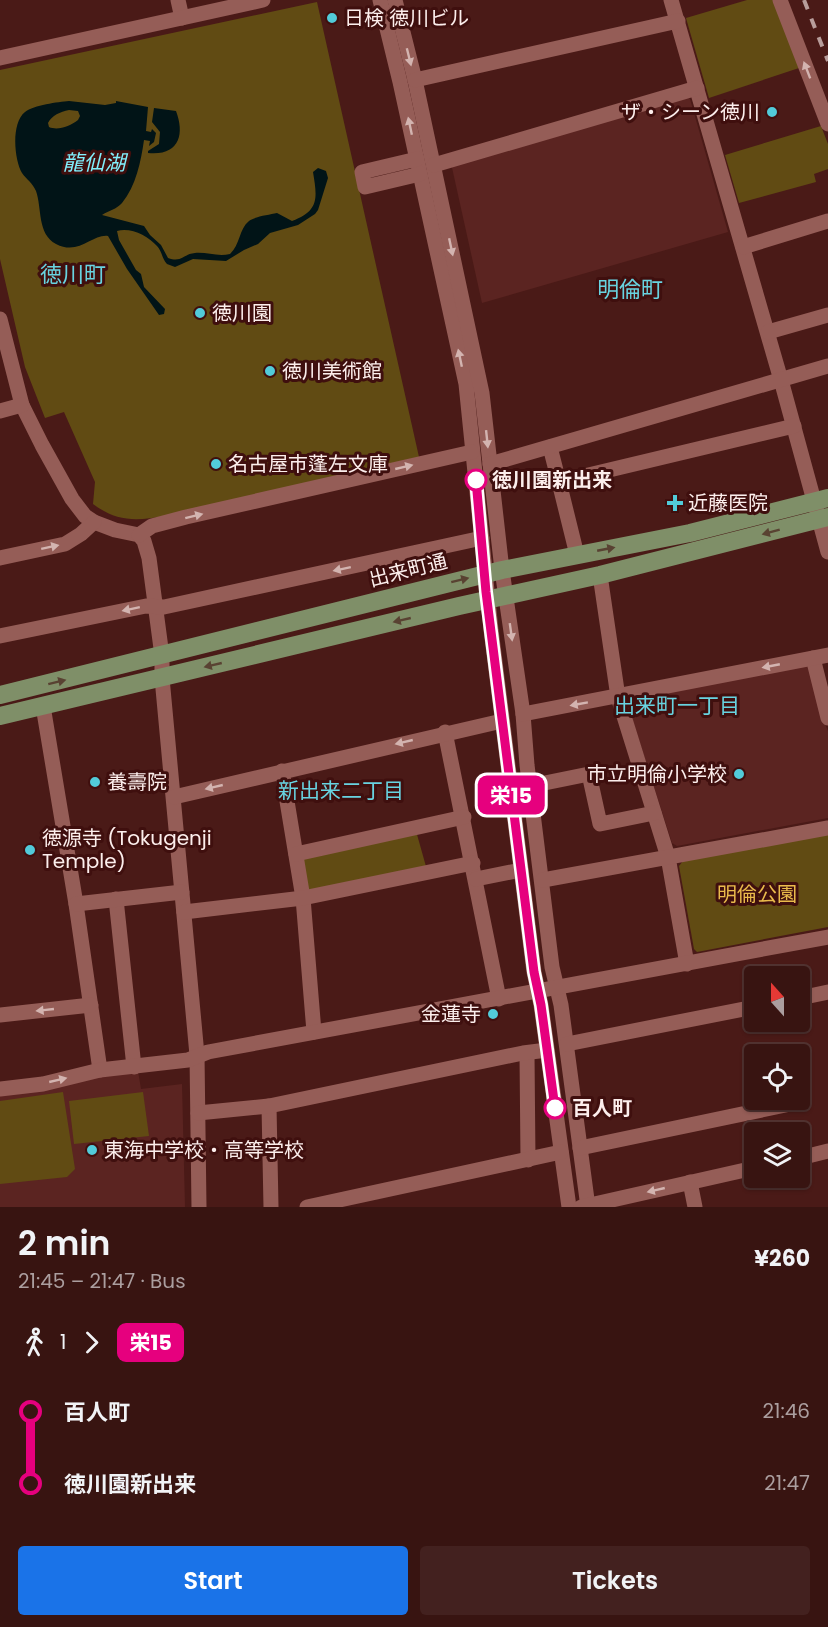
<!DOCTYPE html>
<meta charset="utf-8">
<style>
:root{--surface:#381411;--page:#43211f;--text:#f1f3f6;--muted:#ab9e9f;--line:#523331;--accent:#1a73e8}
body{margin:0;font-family:Poppins,"Noto Sans JP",sans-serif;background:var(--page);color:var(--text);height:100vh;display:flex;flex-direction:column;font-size:22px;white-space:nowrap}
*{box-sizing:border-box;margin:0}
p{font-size:20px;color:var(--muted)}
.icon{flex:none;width:33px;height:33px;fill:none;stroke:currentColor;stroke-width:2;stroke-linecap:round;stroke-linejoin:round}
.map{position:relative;height:1207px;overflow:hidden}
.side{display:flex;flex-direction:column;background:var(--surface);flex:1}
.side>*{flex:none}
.badge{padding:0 12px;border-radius:9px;font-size:21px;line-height:39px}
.needle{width:39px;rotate:339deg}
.fabs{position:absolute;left:744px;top:966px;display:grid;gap:12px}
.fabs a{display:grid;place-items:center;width:66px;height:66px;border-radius:6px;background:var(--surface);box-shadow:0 2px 4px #0004,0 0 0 2px var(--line);font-size:30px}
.map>.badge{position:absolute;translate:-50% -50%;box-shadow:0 0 0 3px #fff}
.legs{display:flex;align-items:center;gap:9px;height:66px;padding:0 18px;font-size:20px}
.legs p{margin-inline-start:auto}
.head{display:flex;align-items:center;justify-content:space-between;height:102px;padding:0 18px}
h1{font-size:33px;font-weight:600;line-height:45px}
.action{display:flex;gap:12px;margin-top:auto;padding:12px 18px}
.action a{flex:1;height:69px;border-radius:6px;background:var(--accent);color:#fff;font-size:24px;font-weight:600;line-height:69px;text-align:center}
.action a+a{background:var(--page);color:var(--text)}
ul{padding:0 18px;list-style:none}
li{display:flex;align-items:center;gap:21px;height:72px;font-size:22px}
li i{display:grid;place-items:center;width:9px;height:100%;margin:0 8px;background:currentColor}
li i::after{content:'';width:15px;height:15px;margin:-8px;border:4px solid;border-radius:50%;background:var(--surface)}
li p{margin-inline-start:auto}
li:first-child i{background:linear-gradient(#0000 50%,currentColor 0)}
li:last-child i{background:linear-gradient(currentColor 50%,#0000 0)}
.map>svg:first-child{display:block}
.built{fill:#5b2421}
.green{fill:#614b13}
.water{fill:#011417;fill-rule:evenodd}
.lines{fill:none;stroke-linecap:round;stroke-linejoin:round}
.minor{stroke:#955d57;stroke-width:15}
.major{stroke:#7f8f68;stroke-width:18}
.rail{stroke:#b89d9b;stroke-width:4;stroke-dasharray:10 10;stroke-linecap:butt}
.oneway{fill:#d3b4b0}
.oneway2{fill:#594232}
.line-1-casing{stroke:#fff;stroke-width:14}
.line-1{stroke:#e6007e;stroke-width:9}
.poi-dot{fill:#52cbd9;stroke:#3f0f0e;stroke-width:2}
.stop-1-dot{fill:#fff;stroke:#e6007e;stroke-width:3}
.labels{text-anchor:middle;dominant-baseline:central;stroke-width:6;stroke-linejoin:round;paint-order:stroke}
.poi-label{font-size:20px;fill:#fceeec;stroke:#3f0f0e;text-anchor:start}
.stop-label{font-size:20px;font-weight:bold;fill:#fceeec;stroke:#3f0f0e;text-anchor:start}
.street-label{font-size:20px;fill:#fceeec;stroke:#3f0f0e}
.park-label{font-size:20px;fill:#eabb4c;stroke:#3f0f0e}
.water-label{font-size:21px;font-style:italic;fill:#81f0fd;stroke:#3f0f0e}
.neighbourhood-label{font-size:21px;fill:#68d3e0;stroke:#3f0f0e}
.quarter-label{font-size:22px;fill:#68d3e0;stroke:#3f0f0e}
</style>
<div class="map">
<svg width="828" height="1207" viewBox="0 0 828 1207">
<rect width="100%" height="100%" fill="#4a1a17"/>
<g class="built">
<path d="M685,96L690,99L728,232L482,303L451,163Z"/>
<path d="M801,663L810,668L820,712L828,731V818L677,846L672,843L627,703L630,699Z"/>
<path d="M138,1071L141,1089L182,1084L185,1207H0V1093Z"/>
</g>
<g class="green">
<path d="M747,0H774L799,68L709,98L686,18Z"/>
<path d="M317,2L419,457L165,516C136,521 117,522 93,504L95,482L64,412L45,418L25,367L0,259V70Z"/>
<path d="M821,126L828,144V169L814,174L816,182L739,203L725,155Z"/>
<path d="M416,831L427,870L312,893L307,889L302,861L305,855Z"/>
<path d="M828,834V927L697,952L694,949L679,866L683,861Z"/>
<path d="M63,1092L75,1169L67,1177L0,1184V1101Z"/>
<path d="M143,1092L149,1136L74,1144L69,1101Z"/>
</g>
<g class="water">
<path d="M69,101L105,105L116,103V101L148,107L146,131L151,132L152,129L156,133L154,142L149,146L150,141L144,140C141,161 136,186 122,203C117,209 108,211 102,215L144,226L150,235L161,245L168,258C182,263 183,254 195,253C207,252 218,257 230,254C240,245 239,229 249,221C256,216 269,215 277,213L292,221C320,211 317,197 313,172L318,168L326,171L328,178L318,210L315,214L298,225L270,233L258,244L244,250L226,261L193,259L175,267L167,264C162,259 162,251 157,246C148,236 131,227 117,231L119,240L136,270L141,274L144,287L165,309L164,314L159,315L127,269L108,236C92,234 79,256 56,244C37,234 42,208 36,191C32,182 27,180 22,173C14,159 11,123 25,112C34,105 58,102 69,101ZM69,110L78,111L80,116L78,120C70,126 58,131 49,127L48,123C52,115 60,112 69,110Z"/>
<path d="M154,108L176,111C185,135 179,156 148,153V151L159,144L160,132L152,122Z"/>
</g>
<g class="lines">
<g class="minor">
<path d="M178,0L182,18"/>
<path d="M380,0L400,82L466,384L491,630L534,972L541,1005L569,1207"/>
<path d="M395,0L415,80L482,393L502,570L523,714L527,765L552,967L561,1005L588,1207"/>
<path d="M671,0L781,380L828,552"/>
<path d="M780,0L828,124"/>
<path d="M0,58L263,0"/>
<path d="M415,80L678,21"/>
<path d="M417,159L362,172L365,187L420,174"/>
<path d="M434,165L697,88"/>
<path d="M743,247L828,221"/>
<path d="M0,319L22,405L42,445L72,499L85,516L94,522L115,530L139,535L144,541L149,558L162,656V678L197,1055L199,1207"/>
<path d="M768,332L828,315"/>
<path d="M0,411L22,405"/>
<path d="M550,447L559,482L794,426"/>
<path d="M490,464L828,366"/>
<path d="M559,482L577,555"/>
<path d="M139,535L152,526L186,517L472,452"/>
<path d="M0,558L65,544L81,534L94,522"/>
<path d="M600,575L618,697L668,857L687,964"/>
<path d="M0,636L146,606L164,607L482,538"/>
<path d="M813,658L828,718"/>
<path d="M43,706L76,904L100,1070"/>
<path d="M523,714L828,655"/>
<path d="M445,732L499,999"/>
<path d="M282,771L303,898L314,1032"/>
<path d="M530,786L589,774L600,824L654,813"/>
<path d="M174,797L502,721"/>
<path d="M296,854L464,817"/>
<path d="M476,879L521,870"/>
<path d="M543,880L828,828"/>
<path d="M116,899L134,1067"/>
<path d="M76,904L182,892"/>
<path d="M184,912L303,898L473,863"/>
<path d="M800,998L828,992"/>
<path d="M0,1015L91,1005"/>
<path d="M567,1044L754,1007"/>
<path d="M527,1054L528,1160"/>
<path d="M0,1089L43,1084L100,1070L188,1060L208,1052L828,937"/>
<path d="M269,1106L271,1207"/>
<path d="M198,1113L269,1106L523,1053L547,1050"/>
<path d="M580,1148L800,1102"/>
<path d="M800,1158L828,1151"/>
<path d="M690,1182L695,1207"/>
<path d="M307,1207L561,1152"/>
<path d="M581,1207L754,1168"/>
</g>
<g class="major">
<path d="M0,695L502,570L690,533L828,498"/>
<path d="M0,716L459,606L600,575L828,517"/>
</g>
<path class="rail" d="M804,0L828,61"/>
</g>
<defs><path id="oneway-solid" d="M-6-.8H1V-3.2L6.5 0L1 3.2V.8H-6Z" transform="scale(1.5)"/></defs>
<g class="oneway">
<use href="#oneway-solid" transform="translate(409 57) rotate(76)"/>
<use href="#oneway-solid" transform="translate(807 70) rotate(-111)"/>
<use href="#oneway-solid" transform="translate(410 126) rotate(-102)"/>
<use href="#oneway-solid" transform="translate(451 247) rotate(78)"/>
<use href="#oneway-solid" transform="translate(460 358) rotate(-102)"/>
<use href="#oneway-solid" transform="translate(487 439) rotate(84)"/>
<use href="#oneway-solid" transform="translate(404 467) rotate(-13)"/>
<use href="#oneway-solid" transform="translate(194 516) rotate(-14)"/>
<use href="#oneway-solid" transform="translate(50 547) rotate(-12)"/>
<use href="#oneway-solid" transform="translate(342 569) rotate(168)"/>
<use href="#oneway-solid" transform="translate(131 609) rotate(168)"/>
<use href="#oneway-solid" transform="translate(511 632) rotate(82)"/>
<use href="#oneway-solid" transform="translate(771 666) rotate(169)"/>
<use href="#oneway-solid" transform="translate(579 704) rotate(170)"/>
<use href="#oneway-solid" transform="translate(404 742) rotate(167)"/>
<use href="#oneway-solid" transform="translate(214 787) rotate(167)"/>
<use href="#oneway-solid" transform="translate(45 1010) rotate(174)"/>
<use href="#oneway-solid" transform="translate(58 1080) rotate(-13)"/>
<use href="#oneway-solid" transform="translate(656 1190) rotate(167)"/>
</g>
<g class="oneway2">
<use href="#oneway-solid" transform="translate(771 532) rotate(165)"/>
<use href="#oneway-solid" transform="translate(606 549) rotate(-11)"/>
<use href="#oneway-solid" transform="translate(460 580) rotate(-14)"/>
<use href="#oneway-solid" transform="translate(402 620) rotate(167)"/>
<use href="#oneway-solid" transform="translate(213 665) rotate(167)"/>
<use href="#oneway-solid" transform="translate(57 682) rotate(-14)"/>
</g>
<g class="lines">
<g class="line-1-casing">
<path id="line-1" d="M476,480L486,592L513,806L534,972L541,1005L555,1108"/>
</g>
<use href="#line-1" class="line-1"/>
</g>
<g class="poi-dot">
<circle cx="332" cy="18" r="6"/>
<circle cx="772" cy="112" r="6"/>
<circle cx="200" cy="313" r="6"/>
<circle cx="270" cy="371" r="6"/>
<circle cx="216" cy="464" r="6"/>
<path d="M672 494h6v6h6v6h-6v6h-6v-6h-6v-6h6z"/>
<circle cx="739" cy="774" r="6"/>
<circle cx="95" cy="782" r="6"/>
<circle cx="30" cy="850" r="6"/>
<circle cx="493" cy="1014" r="6"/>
<circle cx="92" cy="1150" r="6"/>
</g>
<g class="stop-1-dot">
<circle cx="476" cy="480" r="10"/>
<circle cx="555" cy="1108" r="10"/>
</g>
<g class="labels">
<g class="poi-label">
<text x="344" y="18">日検 徳川ビル</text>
<text x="760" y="112" text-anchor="end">ザ・シーン徳川</text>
<text x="212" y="313">徳川園</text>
<text x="282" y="371">徳川美術館</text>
<text x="228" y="464">名古屋市蓬左文庫</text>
<text x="688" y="503">近藤医院</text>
<text x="727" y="774" text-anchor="end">市立明倫小学校</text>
<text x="107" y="782">養壽院</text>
<text x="42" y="838">徳源寺 (Tokugenji<tspan x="42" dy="23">Temple)</tspan></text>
<text x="481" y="1014" text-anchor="end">金蓮寺</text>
<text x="104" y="1150">東海中学校・高等学校</text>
</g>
<g class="stop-label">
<text x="492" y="480">徳川園新出来</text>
<text x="572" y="1108">百人町</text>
</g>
<g class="street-label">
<text transform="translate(408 570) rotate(-14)">出来町通</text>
</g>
<g class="park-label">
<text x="757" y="894">明倫公園</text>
</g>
<g class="water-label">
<text x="94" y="162">龍仙湖</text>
</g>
<g class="neighbourhood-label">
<text x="677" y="705">出来町一丁目</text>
<text x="341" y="790">新出来二丁目</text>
</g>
<g class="quarter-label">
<text x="73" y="274">徳川町</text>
<text x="630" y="289">明倫町</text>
</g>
</g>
</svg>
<div class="fabs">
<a><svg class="needle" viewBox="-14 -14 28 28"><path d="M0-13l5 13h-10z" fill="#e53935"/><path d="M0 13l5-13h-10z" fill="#ab9e9f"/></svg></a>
<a><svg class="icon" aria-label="locate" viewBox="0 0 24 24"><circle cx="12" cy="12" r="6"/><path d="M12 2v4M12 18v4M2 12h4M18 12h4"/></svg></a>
<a><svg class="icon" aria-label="layers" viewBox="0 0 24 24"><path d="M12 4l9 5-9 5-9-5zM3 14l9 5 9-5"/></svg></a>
</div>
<b class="badge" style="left:511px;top:795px;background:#e6007e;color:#fff">栄15</b>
</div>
<section class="side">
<div class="head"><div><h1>2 min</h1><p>21:45 – 21:47 · Bus</p></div><b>¥260</b></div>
<div class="legs"><svg class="icon" aria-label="walk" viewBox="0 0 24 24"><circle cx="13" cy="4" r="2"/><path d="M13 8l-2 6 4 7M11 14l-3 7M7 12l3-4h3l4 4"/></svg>1<svg class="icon" aria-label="forward" viewBox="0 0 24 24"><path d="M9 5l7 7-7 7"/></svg><b class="badge" style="background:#e6007e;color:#fff">栄15</b></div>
<ul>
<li><i style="color:#e6007e"></i><b>百人町</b><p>21:46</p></li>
<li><i style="color:#e6007e"></i><b>徳川園新出来</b><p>21:47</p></li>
</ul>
<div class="action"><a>Start</a><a>Tickets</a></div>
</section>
